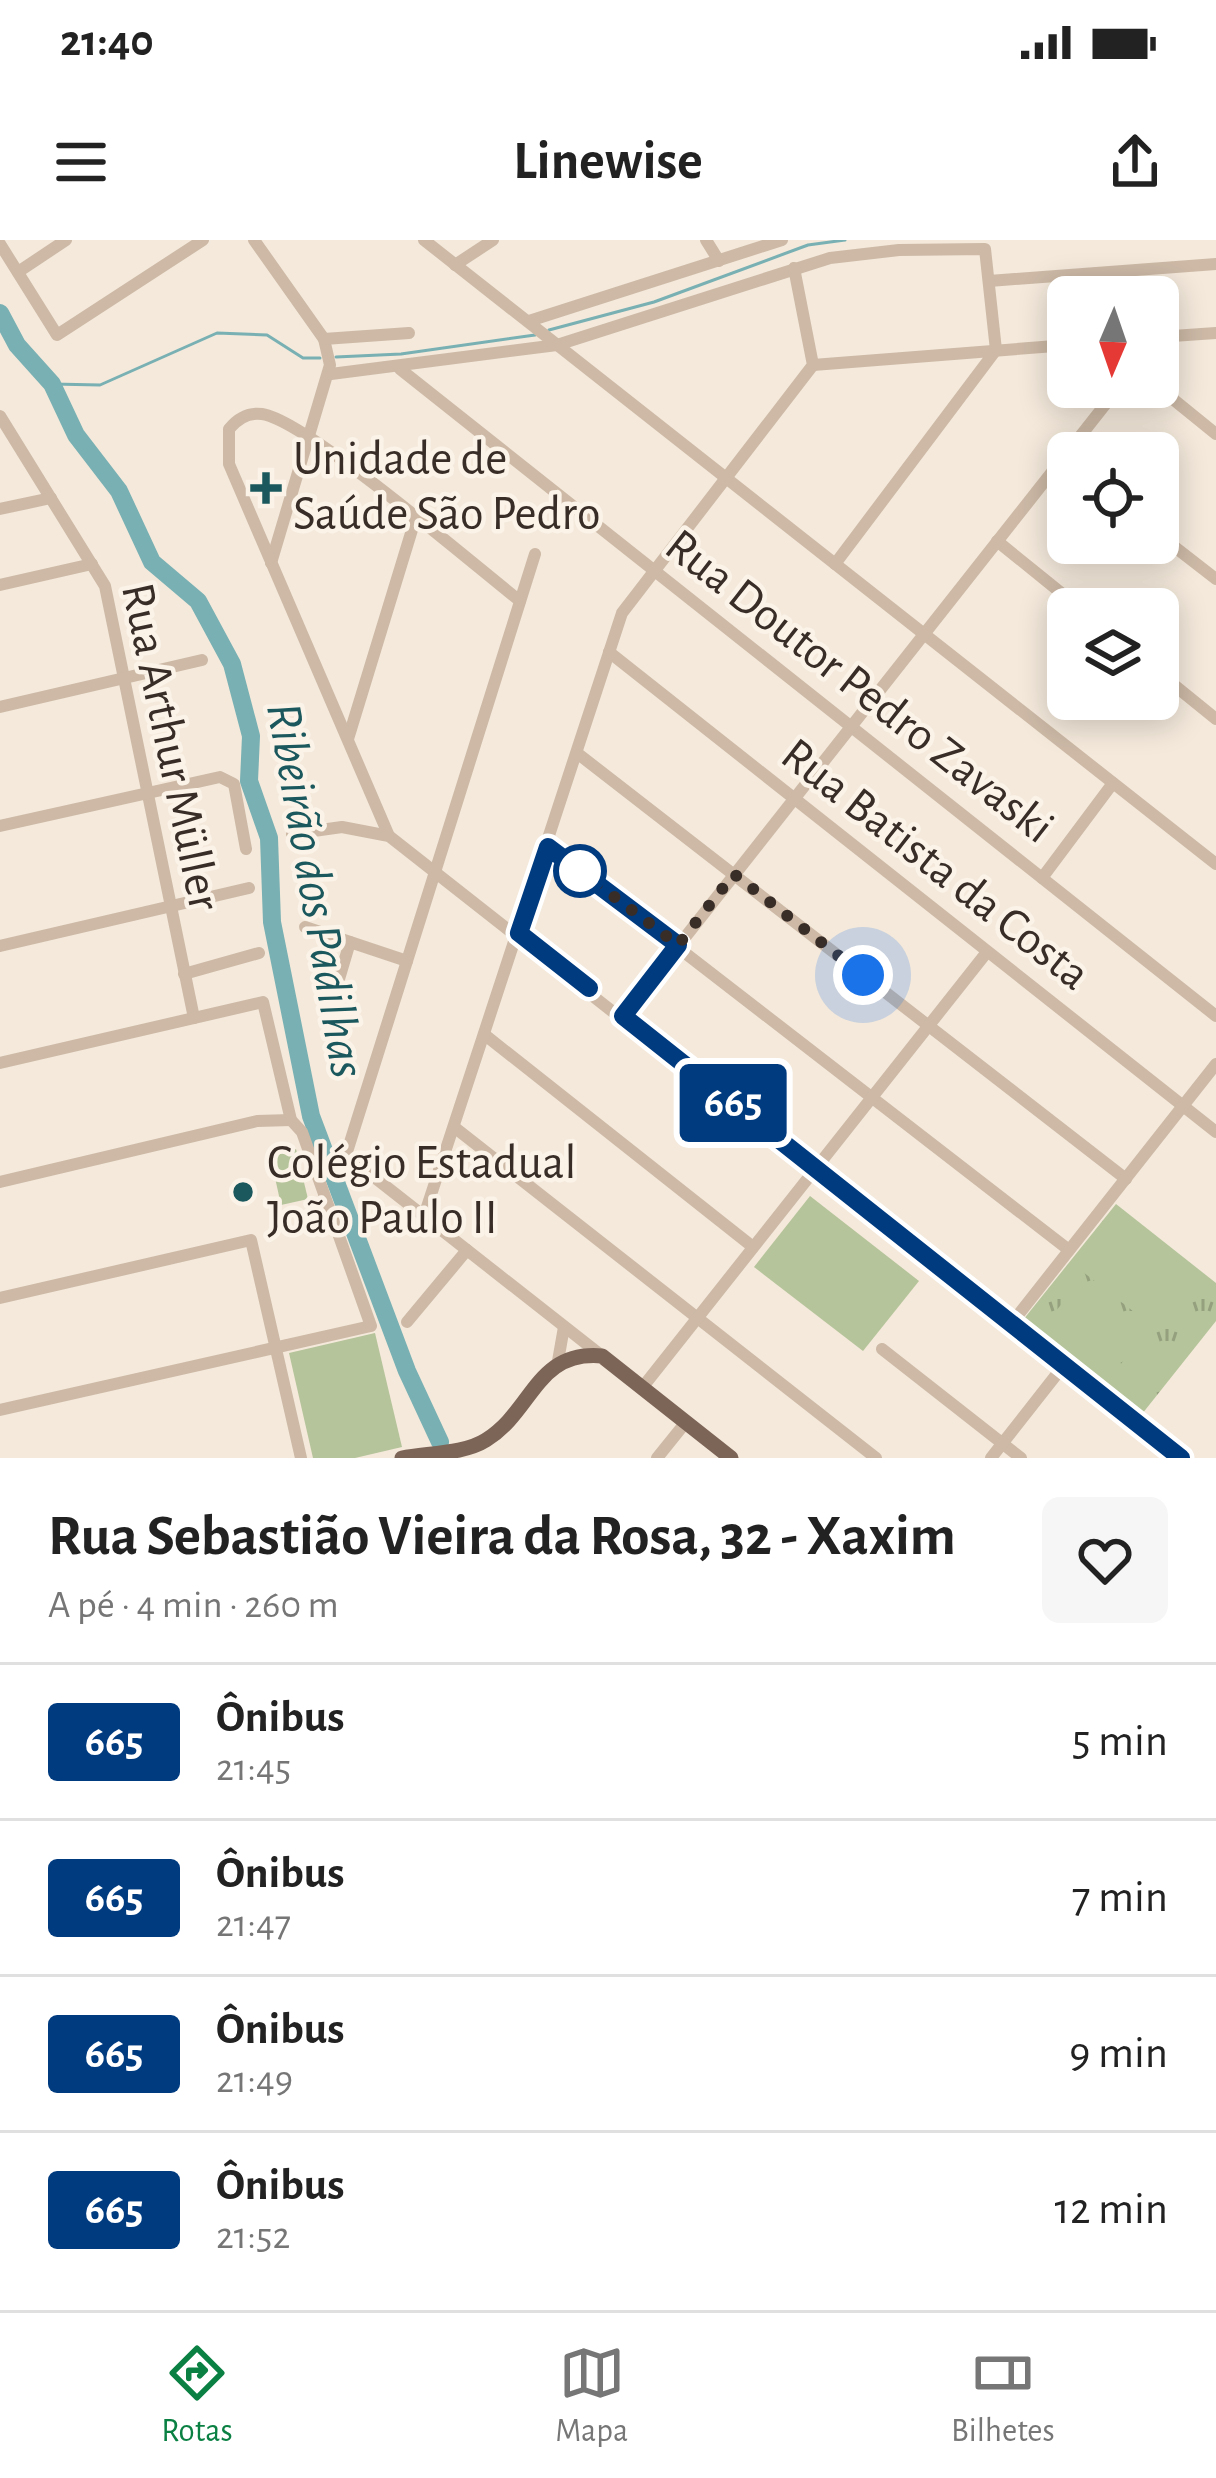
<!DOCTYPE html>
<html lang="pt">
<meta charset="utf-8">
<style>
:root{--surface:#fff;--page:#f6f6f6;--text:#222;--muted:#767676;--line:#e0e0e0;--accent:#0b8043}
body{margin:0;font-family:"Alegreya Sans",sans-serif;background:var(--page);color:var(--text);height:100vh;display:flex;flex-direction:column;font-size:45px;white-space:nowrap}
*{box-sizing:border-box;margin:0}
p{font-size:39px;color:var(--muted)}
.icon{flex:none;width:66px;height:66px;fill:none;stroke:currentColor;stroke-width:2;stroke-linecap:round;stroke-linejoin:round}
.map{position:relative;height:1218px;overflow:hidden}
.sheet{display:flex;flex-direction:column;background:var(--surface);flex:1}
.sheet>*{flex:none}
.badge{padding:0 24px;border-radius:9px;font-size:42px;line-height:78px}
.needle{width:78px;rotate:182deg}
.fabs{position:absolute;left:1047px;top:36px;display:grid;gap:24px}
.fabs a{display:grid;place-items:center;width:132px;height:132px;border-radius:18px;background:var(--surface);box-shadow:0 6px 30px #0003;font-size:60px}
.you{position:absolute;width:60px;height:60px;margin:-30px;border:9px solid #fff;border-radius:50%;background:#1a73e8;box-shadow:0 0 0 18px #1a73e833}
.map>.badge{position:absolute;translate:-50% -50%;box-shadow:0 0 0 6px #fff}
.round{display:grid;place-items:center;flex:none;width:126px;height:126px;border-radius:18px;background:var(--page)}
.overview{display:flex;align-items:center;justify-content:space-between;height:204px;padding:0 48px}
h1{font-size:57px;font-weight:700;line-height:90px}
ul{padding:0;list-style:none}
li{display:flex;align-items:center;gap:36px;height:156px;padding:0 48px;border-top:3px solid var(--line)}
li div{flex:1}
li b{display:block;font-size:45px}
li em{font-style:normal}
li .badge{min-width:132px;font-weight:700;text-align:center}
.status{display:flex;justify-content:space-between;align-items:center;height:84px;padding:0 60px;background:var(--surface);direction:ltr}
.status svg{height:33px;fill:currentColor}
header{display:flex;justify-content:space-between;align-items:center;height:156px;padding:0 48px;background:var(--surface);font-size:54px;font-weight:700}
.menu{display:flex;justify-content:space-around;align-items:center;height:168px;border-top:3px solid var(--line);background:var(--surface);font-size:33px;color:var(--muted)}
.menu a{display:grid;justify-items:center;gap:6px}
.menu .on{color:var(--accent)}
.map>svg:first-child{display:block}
.grass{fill:url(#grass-tufts)}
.garden{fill:#b5c49a}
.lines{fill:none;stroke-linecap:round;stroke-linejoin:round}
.stream{stroke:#78b0b3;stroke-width:3}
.river{stroke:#78b0b3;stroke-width:18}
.minor{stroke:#cdb9a6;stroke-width:12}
.major{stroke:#7c6457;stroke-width:15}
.line-casing{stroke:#fff;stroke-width:27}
.line{stroke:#003b80;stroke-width:18}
.walk{stroke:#392d28;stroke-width:12;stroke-dasharray:0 21.6}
.poi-dot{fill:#1a585d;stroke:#fbf3e8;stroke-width:4.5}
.stop-dot{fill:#fff;stroke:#003b80;stroke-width:6}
.labels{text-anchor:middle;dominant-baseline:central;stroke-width:9;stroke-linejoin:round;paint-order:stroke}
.poi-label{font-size:48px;fill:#392d28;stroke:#fbf3e8;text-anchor:start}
.street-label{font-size:48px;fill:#392d28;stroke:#fbf3e8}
.water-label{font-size:51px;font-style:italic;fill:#1a585d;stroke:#fbf3e8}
</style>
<div class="status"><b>21:40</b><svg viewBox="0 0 49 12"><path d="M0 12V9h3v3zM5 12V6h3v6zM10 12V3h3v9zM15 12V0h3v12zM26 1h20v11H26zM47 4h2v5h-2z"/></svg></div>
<header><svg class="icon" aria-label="menu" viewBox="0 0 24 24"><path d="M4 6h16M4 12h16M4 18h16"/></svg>Linewise<svg class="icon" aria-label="share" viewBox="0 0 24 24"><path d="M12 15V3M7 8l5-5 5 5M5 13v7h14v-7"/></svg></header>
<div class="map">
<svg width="1216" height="1218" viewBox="0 0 1216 1218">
<defs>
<pattern id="grass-tufts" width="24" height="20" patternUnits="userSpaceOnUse" patternTransform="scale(3)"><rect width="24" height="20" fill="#b5c49a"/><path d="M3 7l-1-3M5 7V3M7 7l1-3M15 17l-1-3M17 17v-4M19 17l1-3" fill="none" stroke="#94a07e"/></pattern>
</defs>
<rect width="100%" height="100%" fill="#f4e9db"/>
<path class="grass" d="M1116,964L1216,1043V1081L1142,1174L1023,1080Z"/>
<g class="garden">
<path d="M296,909L308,959L281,965L270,915Z"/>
<path d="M810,956L919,1041L863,1111L754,1027Z"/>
<path d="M1121,984L1186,1036L1148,1083L1083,1032Z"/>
<path d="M1073,1050L1118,1086L1096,1113L1051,1077Z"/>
<path d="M375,1093L402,1207L355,1218H313L289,1113Z"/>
<path d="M1140,1100L1158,1115L1130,1150L1112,1135Z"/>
</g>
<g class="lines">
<g class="stream">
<path d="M549,90L654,62L808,5L845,0"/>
<path d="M336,117L401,114L535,95"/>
<path d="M52,144L100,145L217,93L267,95L303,118H320"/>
</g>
<path class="river" d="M0,73L17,105L52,144L76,195L119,251L152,322L198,361L232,424L251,496L249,541L269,598L272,682L311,876L407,1131L440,1202"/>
<g class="minor">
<path d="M254,0L324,99L330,125L271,323"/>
<path d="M424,0L1216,624"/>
<path d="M706,0L719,21"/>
<path d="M0,4L57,95L203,0"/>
<path d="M455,25L493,0"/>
<path d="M18,32L66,0"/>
<path d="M989,41L1216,24"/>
<path d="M529,81L782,0"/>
<path d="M1158,97L1216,93"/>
<path d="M324,99L409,93"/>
<path d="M813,125L1068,105"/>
<path d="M400,129L1216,776"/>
<path d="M331,134L557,105L830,18L899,10L985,9L996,110L835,324"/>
<path d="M1158,147L1216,194"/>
<path d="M0,176L105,346L194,778"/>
<path d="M0,269L51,258"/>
<path d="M1158,294L1216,339"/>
<path d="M997,301L1081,369"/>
<path d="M535,314L346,915L602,1116"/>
<path d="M0,345L92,324"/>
<path d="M609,412L1216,892"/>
<path d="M1158,432L1216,479"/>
<path d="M0,467L202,420"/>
<path d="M348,499L415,280"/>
<path d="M577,513L1126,939"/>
<path d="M0,586L220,537L234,544L246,609"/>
<path d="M292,594L342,587L389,596L1181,1218"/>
<path d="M389,596L229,224V189C238,178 248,172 262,174C306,180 474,325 520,361"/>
<path d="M548,607L1069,1010"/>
<path d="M1042,638L1113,543"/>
<path d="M305,687L407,721"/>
<path d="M0,706L249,648"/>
<path d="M184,734L259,713"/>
<path d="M623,776L1119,147"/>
<path d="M326,783L350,702"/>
<path d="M485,795L753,1007"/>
<path d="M0,823L263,762L291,880L302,892L371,1086L0,1170"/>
<path d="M454,887L876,1218"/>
<path d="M0,942L257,881L291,880"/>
<path d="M424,976L622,373L813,125L794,28"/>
<path d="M0,1058L251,1000L301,1218"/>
<path d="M407,1082L467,1010"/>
<path d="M1011,1084L1216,824"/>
<path d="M882,1109L1021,1218"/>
<path d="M558,1121L564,1087"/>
<path d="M642,1148L987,712"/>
<path d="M657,1218L686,1182"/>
<path d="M991,1218L1064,1125"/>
</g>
<path class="major" d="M402,1218C428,1213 464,1214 486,1200C533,1171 536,1110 602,1116L731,1218"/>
</g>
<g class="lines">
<g class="line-casing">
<path id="line" d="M589,748L519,693L548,607L678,705L623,776L1181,1218"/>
</g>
<use href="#line" class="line"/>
<path class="walk" d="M580,631L678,705L734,634L863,735"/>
</g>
<g class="poi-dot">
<path d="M260 230h12v12h12v12h-12v12h-12v-12h-12v-12h12z"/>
<circle cx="243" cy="952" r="12"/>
</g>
<circle class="stop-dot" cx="580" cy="631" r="24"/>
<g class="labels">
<g class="poi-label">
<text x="293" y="220">Unidade de<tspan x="293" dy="55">Saúde São Pedro</tspan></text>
<text x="267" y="924">Colégio Estadual<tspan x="267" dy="55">João Paulo II</tspan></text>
</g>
<g class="street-label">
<text transform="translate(859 447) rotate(38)">Rua Doutor Pedro Zavaski</text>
<text transform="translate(170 507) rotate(78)">Rua Arthur Müller</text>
<text transform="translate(935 625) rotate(38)">Rua Batista da Costa</text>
</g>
<g class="water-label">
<text transform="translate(315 650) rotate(80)">Ribeirão dos Padilhas</text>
</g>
</g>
</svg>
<div class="fabs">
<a><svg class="needle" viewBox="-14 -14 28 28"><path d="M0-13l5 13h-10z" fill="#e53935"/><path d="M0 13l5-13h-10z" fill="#767676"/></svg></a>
<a><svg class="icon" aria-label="locate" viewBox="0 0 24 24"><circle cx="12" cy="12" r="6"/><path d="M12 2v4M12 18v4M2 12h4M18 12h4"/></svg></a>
<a><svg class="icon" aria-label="layers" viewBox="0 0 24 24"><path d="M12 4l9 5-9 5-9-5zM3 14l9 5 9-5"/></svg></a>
</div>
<div class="you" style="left:863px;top:735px"></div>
<b class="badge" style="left:733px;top:863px;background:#003b80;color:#fff">665</b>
</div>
<section class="sheet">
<div class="overview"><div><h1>Rua Sebastião Vieira da Rosa, 32 - Xaxim</h1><p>A pé · 4 min · 260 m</p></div><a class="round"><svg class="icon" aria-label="heart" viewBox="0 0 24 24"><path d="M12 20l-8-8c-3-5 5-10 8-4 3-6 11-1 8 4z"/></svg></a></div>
<ul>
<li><span class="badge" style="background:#003b80;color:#fff">665</span><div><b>Ônibus</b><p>21:45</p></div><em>5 min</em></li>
<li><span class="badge" style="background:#003b80;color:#fff">665</span><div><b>Ônibus</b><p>21:47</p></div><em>7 min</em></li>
<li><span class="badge" style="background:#003b80;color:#fff">665</span><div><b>Ônibus</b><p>21:49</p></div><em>9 min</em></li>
<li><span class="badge" style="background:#003b80;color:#fff">665</span><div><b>Ônibus</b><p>21:52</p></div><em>12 min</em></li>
</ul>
</section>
<nav class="menu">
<a class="on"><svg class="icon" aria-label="directions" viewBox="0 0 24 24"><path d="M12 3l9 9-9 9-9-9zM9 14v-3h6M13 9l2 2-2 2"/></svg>Rotas</a>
<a><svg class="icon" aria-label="map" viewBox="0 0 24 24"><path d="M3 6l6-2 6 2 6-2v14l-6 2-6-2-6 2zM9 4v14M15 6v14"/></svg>Mapa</a>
<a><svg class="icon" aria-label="tickets" viewBox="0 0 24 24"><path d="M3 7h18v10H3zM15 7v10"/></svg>Bilhetes</a>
</nav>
